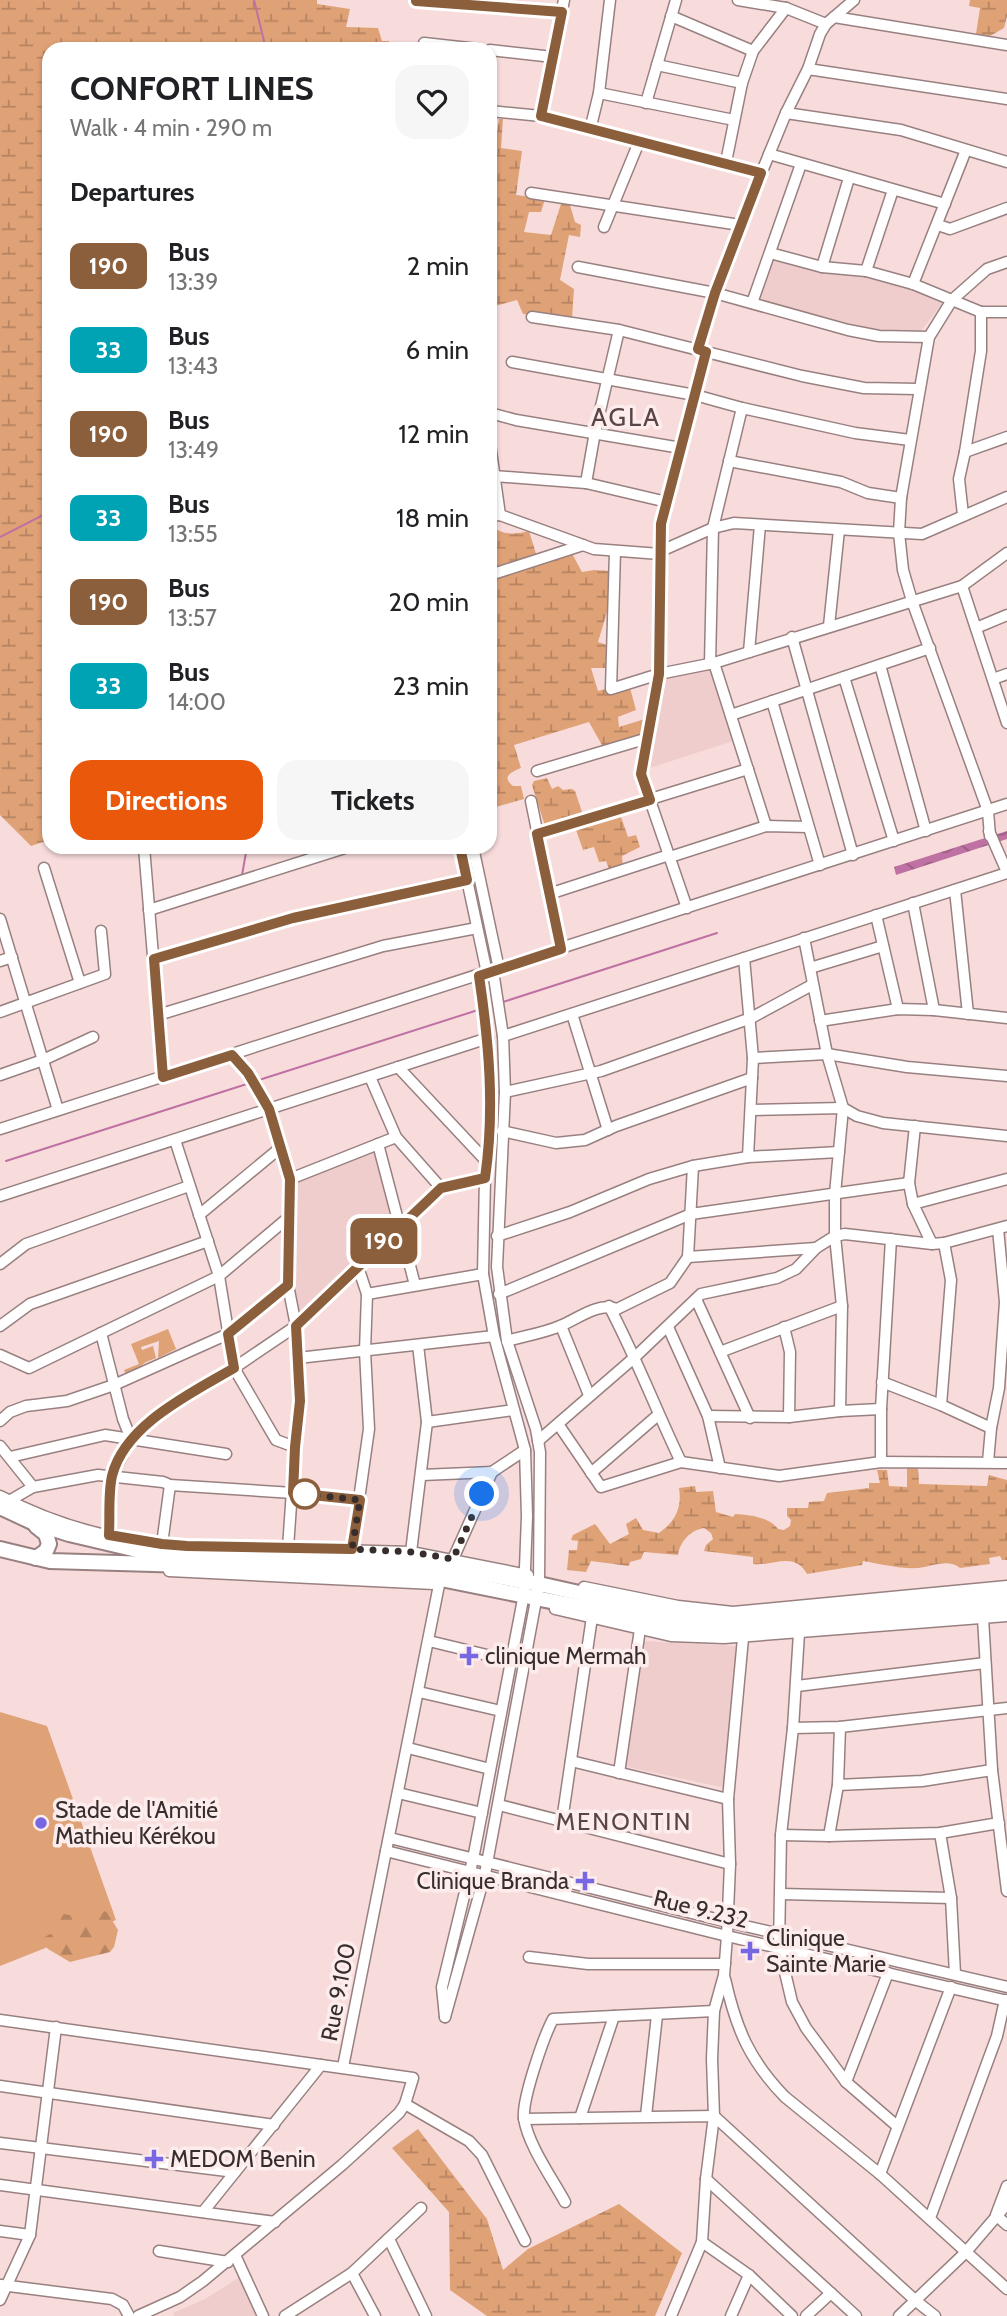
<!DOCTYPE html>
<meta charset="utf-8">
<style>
:root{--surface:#fff;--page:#f6f6f6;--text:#202124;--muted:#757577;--accent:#ea580c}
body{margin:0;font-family:Cabin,sans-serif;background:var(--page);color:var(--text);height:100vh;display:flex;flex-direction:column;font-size:26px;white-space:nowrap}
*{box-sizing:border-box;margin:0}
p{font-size:23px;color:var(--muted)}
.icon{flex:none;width:38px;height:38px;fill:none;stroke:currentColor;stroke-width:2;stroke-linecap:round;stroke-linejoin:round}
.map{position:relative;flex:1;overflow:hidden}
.sheet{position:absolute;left:42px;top:42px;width:455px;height:812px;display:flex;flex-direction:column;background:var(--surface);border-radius:21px;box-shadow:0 2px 5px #0004}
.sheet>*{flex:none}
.badge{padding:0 14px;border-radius:10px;font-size:24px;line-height:46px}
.you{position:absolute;width:35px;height:35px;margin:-18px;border:5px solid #fff;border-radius:50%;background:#1a73e8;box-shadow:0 0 0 10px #1a73e833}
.map>.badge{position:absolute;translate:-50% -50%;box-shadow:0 0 0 4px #fff}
h2{padding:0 28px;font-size:26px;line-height:63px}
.round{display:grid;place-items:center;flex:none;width:74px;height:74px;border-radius:21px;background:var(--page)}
.headline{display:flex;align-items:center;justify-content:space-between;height:119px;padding:0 28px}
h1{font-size:33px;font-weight:700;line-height:52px}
.primary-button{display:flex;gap:14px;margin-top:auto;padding:14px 28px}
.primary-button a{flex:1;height:80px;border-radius:21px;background:var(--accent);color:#fff;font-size:28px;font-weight:700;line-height:80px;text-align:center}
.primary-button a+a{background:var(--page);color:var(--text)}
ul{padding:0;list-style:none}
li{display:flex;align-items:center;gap:21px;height:84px;padding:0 28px}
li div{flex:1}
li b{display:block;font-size:26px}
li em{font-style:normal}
li .badge{min-width:77px;font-weight:700;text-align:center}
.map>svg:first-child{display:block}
.built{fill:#efcdcc}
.grass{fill:#dfa176}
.forest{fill:url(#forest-firs)}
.wetland{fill:url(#wetland-marsh)}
.water{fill:url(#water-waves)}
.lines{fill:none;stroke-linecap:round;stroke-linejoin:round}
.stream{stroke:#bf71a3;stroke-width:2}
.minor-casing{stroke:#998080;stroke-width:13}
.highway-casing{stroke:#998080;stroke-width:18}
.minor{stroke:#fff;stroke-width:10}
.highway{stroke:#fff;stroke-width:14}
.line-casing{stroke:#fff;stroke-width:16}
.line{stroke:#8b5e3c;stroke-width:10}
.walk{stroke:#372d2c;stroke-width:7;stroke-dasharray:0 12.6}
.stop-dot{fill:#fff;stroke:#8b5e3c;stroke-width:3.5}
.poi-dot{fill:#7767e2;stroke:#fdecec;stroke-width:2.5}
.labels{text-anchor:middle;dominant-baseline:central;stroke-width:7;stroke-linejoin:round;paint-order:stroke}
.poi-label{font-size:23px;fill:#372d2c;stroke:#fdecec;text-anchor:start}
.street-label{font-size:23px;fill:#372d2c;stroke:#fdecec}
.neighbourhood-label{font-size:24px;letter-spacing:2px;fill:#5a4444;stroke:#fdecec}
.quarter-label{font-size:26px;letter-spacing:2px;fill:#5a4444;stroke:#fdecec}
</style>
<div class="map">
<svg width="1007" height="2316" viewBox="0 0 1007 2316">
<defs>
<pattern id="forest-firs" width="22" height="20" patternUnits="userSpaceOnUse" patternTransform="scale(1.75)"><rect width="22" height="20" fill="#dfa176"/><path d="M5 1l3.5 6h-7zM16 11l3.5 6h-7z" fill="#b68461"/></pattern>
<pattern id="wetland-marsh" width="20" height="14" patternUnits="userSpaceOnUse" patternTransform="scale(1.75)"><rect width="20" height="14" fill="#dfa176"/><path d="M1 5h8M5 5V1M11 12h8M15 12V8" fill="none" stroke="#b68461"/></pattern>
<pattern id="water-waves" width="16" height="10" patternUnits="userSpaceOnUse" patternTransform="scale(1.75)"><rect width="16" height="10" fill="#bf71a3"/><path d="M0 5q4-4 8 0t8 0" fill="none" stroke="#9c5d85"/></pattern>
</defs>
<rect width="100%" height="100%" fill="#f8dcdc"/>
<g class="built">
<path d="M772,258L821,272L860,275L942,298L944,301L921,331H876L757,299Z"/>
<path d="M709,668L733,741L650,768L666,677Z"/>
<path d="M377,1148L390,1195L393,1223L299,1316L293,1285L291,1239L294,1181Z"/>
<path d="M642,1641L736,1646L725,1788L623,1766Z"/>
<path d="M240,2277L257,2316H174L173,2313L205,2299Z"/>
</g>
<g class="grass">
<path d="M168,1329L176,1349L158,1358L159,1341L141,1347L142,1350L153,1346L156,1358L146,1362L127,1376L124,1370L139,1364L131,1344Z"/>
<path d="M0,1712L47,1726L116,1920L0,1966Z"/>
</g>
<path class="forest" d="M96,1909L107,1912L118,1930L114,1947L110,1952L70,1962L48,1949L42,1942L43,1938L50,1934L62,1935L56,1918L64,1914L83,1918L87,1916L90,1910Z"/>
<g class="wetland">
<path d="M0,0H317V4L350,9L346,27L378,28L382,41H389L388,49H49V840L31,846L0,815Z"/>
<path d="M970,0H1007V16L1004,28L990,36L976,34L980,8L969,6Z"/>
<path d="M499,119H503L501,148L522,151L516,195L545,199L541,212H529L524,232L551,235L561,204L570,205L575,222L581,225L580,237L569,235L560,280L574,289L572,318L523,314L517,300L495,306L490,289V147H495Z"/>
<path d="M490,525C502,535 514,535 529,531L537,557L569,548L582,572L594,570L610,571L611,599L598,642L609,646V668H591L598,691L606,689L609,695L630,688L636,710L618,717L619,727L645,719L642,735L603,747L589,722L514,745L521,768C511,772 501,777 513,786H521L524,799L492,808L490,803Z"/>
<path d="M547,778L552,789L558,786L563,790L572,789L575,791L583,815L545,826L532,785L534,781Z"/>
<path d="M620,814L628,837L636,835L640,847L622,856L623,865L609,869L606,861L599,862L594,847L583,850L575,827Z"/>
<path d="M907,1467L918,1468L919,1484L987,1486L989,1475L1007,1480V1560H1002L1000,1556L989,1558L990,1564L960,1568C948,1558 931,1567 918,1568C900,1569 880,1564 863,1561L862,1565L807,1574C794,1551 775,1566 753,1564V1557L704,1551L706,1545L713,1539L711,1533L704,1528C691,1530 680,1541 678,1555L644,1552L641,1559L630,1562L629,1566L591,1561L586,1572L567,1570L569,1550H577L578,1541L571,1540L573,1535L595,1524L610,1544L629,1534L626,1524L636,1518L643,1530L659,1533C676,1521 682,1507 679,1488L695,1486L696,1492L713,1491L716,1512L733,1517L735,1514C750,1515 769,1517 778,1529L784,1530L790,1526L791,1520L787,1516V1508H808L809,1502L824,1501L827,1493L869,1488V1483H880L877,1470H887L889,1486L907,1487Z"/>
<path d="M418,2129L487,2219L503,2270L528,2249L619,2204L682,2253L655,2316H487L450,2290L449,2212L392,2148Z"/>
</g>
<path class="water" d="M1007,831V839L896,875L894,867Z"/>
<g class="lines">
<g class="stream">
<path d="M254,0L266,49"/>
<path d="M0,537L49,512"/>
<path d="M242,875L247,847"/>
<path d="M503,1002L717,933"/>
<path d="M259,1080L478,1010"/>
<path d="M6,1161L250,1083"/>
</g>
<g class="minor-casing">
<g id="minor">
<path d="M738,0L786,8L826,24"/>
<path d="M416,1L562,12"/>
<path d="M671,16L753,51"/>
<path d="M834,17L1007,45"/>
<path d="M424,43L478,49"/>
<path d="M490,50L553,57"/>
<path d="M657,65L742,83"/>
<path d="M808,69L1007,99"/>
<path d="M599,93L734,120"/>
<path d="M646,103L676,0"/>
<path d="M490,111L541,116L761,173"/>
<path d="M786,113L901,130L1007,162"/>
<path d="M541,116L564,0"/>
<path d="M590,130L599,93L610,0"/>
<path d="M769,154L945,204"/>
<path d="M726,162L742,83L753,51L786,8"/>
<path d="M531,193L740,225"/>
<path d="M938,225L950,229L1007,208"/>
<path d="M604,227L639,142"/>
<path d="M770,253L822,267L866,271L913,284L981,312V351L965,452L959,479L963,515"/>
<path d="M578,267L715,293L848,330L879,336L929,337"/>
<path d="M822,267L849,178"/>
<path d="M866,271L893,190"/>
<path d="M913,284L966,150"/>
<path d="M752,303L801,164"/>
<path d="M981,312H1007"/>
<path d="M532,317L619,330L802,376L864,388L918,389"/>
<path d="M698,349L715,293L740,225L786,113L808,69L820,34L826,24L854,0"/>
<path d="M512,362L695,395L742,408L855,433L910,440"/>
<path d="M490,413L516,420L681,448"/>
<path d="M490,444L500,515"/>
<path d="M965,452L1007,437"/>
<path d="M729,461L841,482L868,493L901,498"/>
<path d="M494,476L586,483L667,502"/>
<path d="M586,483L595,432L619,330"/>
<path d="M490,516L500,515L594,549L660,554"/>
<path d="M615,551L611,689L659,674L714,663L962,586L1007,553"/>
<path d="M661,551L713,528L734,523L922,534L1007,497"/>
<path d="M490,575L583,545"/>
<path d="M962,586L1007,723"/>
<path d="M829,626L839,530"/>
<path d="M976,628L1007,615"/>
<path d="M792,637L853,855"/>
<path d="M749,652L760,525"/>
<path d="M714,663L766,826"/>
<path d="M710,664L713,528L742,408"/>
<path d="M880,665L926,831"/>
<path d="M844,677L894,841"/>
<path d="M993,679L1007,674"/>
<path d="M772,701L820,865"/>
<path d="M731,715L930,648"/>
<path d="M537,771L648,738"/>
<path d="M531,801L561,949"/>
<path d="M989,831L1007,872"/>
<path d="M537,834L748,769"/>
<path d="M990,836L988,811L912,601L903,570L899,533L901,498L929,337L952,300L987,269L1007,262"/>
<path d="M144,847L163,1077"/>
<path d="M460,847L487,973"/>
<path d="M473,847L499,969"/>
<path d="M670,857L766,826L808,827"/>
<path d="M44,868L80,983"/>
<path d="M955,890L968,1014"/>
<path d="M549,894L669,855"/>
<path d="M913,903L934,1010"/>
<path d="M687,908L641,774L659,674L661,524L706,352"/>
<path d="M149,910L348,847"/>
<path d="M876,915L898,1009"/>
<path d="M0,919L58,1110"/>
<path d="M804,938L827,1054L843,1108L835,1194V1236L842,1306L840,1411"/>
<path d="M744,958L753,1058L748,1157"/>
<path d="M154,959L293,918L467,880"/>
<path d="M0,961L12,957"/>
<path d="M810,968L883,946"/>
<path d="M0,1012L105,974L101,931"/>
<path d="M572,1014L608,1130"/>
<path d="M158,1015L383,946L477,928"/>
<path d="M820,1021L898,1009L934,1010L1007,1018"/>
<path d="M503,1036L1007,873"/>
<path d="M232,1055L249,1073L269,1109L290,1179L288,1285L296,1326L300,1401L295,1447L288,1548"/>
<path d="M753,1058L827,1054L907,1067L1007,1076"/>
<path d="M398,1067L488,1163"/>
<path d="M0,1075L43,1060L93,1037"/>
<path d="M370,1077L396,1137L441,1188"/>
<path d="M505,1092L601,1071L751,1018L812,985"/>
<path d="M751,1110L843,1108L857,1116L883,1123L1007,1136"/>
<path d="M915,1126L909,1183L913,1204L932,1244"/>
<path d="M0,1129L1007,804"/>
<path d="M502,1131L556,1143L585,1140L616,1126L752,1078"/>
<path d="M175,1140L219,1276L234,1368L276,1440L295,1447"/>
<path d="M378,1144L415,1285"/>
<path d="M290,1179L396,1137"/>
<path d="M0,1196L488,1038"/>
<path d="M913,1204L1007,1179"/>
<path d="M199,1215L280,1148"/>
<path d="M497,1236L570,1212L649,1179L693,1166L748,1157L839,1152"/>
<path d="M688,1257L816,1248"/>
<path d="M0,1264L26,1244L189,1186"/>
<path d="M367,1294L483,1274"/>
<path d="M499,1294L691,1214L909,1183"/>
<path d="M696,1299L750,1418"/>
<path d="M609,1306C636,1357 656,1410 681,1462"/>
<path d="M0,1326L30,1304L208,1241"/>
<path d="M561,1326L589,1395"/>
<path d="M668,1327L708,1416L720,1468"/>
<path d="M784,1327L790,1352L789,1417"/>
<path d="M101,1333L123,1419L131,1439"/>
<path d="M507,1341C524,1336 544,1333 560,1326C578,1319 597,1302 617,1309L670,1283L688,1257L693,1166"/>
<path d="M720,1352L842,1306"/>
<path d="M0,1355L29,1368L219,1276L289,1217"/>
<path d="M298,1358L494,1336"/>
<path d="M882,1382L941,1405L991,1428"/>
<path d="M941,1405L951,1280L944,1243"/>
<path d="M708,1416L789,1417L840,1411L881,1409"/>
<path d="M0,1421L10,1412L26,1406L67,1401L114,1385L228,1334L288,1285"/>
<path d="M427,1422L514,1410"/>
<path d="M558,1424L601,1487L681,1462L779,1476L881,1462L1007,1463"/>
<path d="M538,1441L635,1357L701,1294L777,1278L796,1269L816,1248L835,1236L845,1234L932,1244L944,1243L1007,1226"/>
<path d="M0,1446L33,1487"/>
<path d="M10,1457L105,1435L226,1454"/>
<path d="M881,1462V1409L891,1239"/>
<path d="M988,1462L991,1428L999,1388L1005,1302L998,1229"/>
<path d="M591,1473L658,1415"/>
<path d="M422,1475L492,1472"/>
<path d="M0,1496C53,1524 114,1541 174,1545"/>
<path d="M9,1501L33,1487L98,1475L163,1482L170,1485L293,1493L360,1500"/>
<path d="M109,1535L112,1475L131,1439L168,1407L234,1368L296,1326L441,1188L485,1178"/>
<path d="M162,1544L170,1485"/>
<path d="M227,1547L411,1552L528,1575"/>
<path d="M352,1549L369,1429L365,1351L367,1294L358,1267"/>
<path d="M411,1552L427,1422L418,1345"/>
<path d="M453,1559L492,1472L525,1450"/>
<path d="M169,1571L434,1584"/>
<path d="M584,1587L678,1606L733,1612L1007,1586"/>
<path d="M555,1609L671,1636L724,1638L1007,1616"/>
<path d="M983,1618L992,1770L1007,1891"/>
<path d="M799,1633L793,1728L781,1835L779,1947L792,2002L806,2028L846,2082L897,2126"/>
<path d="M429,1641L511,1661"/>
<path d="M797,1686L985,1663"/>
<path d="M419,1692L501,1711"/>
<path d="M793,1728L840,1727L1007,1708"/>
<path d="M408,1748L490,1769"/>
<path d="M571,1761L728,1799"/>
<path d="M619,1773L640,1629"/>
<path d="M838,1785L922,1781L992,1770"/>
<path d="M398,1793L482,1813"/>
<path d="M499,1805L730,1864"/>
<path d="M562,1821L592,1617"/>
<path d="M940,1833L951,1898L955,1974"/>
<path d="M781,1835L829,1836L940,1833L999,1823"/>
<path d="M829,1836L838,1785L840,1727"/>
<path d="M390,1838L728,1922L1007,1987"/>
<path d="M386,1851L727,1936L1007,2001"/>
<path d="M781,1894L951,1898"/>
<path d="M529,1957L588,1964H725"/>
<path d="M725,1979C736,2028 749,2060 785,2097L880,2174L1007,2289"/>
<path d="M445,2017L485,1874L539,1584L540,1452L536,1429L507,1341L497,1267L505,1092L503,1036L493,971"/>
<path d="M445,2017L442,1987L473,1859L524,1594L527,1516L525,1450L494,1336L483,1274L485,1178L491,1093L488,1038L479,976"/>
<path d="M0,2020L413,2078L405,2104L399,2113L342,2165L203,2281L180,2297L138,2316"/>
<path d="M343,2067L439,1585"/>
<path d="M846,2082L888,1973"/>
<path d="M0,2086L274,2125"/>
<path d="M405,2104L469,2141L482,2155L525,2241"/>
<path d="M646,2116L657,2015"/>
<path d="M580,2118L614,2016"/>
<path d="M524,2119L714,2116L916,2301L935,2316"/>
<path d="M0,2143L235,2172"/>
<path d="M880,2174L951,1987"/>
<path d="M706,2179L856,2316"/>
<path d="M0,2185L275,2222"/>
<path d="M1007,2186L996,2215L1007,2225"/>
<path d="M565,2202C552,2178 528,2145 524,2118C522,2099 544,2036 553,2019L714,2011"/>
<path d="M203,2212L321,2065"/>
<path d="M930,2218L997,2036L1005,2000"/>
<path d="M0,2231L30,2235"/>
<path d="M389,2239L426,2316"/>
<path d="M702,2242L749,2275L792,2316"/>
<path d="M159,2251L228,2262"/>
<path d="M235,2255L263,2316"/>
<path d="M352,2273L375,2316"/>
<path d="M1,2285L112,2299L123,2305L129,2316"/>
<path d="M0,2300L30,2235L56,2027"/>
<path d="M285,2316L352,2273L421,2208"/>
<path d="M671,2316L702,2242L706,2179L714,2116L712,2059L714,2011L724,1975L727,1936L730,1864L728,1799L743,1638"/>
<path d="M731,2316L749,2275"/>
<path d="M806,2316L831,2293"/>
<path d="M899,2316L965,2253L1007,2204"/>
</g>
</g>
<g class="highway-casing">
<g id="highway">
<path d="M0,1507L32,1522L69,1534L137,1550L424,1563L539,1584L673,1614L710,1618H749L1007,1594"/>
<path d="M0,1549L50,1561L363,1570L416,1574L670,1625L707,1630L749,1629L1007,1605"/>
<path d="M36,1558L46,1551L49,1544L46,1534L36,1526"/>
</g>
</g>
<use href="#minor" class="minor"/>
<use href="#highway" class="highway"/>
</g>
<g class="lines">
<g class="line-casing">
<path id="line" d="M416,1L562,12L541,116L761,173L715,293L698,349L706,352L661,524L659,674L641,774L650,800L537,834L561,949L479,976C489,1043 495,1110 485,1178L441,1188L296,1326L300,1401L295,1447L293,1493L360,1500L352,1549L187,1546L162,1544L109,1535C110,1516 108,1494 112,1476C125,1424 192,1393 234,1368L228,1334L288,1285L290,1179L269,1109L248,1073L232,1055L163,1077L154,959L293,918L467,880L460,847"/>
</g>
<use href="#line" class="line"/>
<path class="walk" d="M305,1494L360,1500L352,1549L411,1552L453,1559L482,1494"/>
</g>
<circle class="stop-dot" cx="305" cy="1494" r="14"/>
<g class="poi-dot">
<path d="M465.5 1645.5h7v7h7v7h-7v7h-7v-7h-7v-7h7z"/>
<circle cx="41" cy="1823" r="7"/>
<path d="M581.5 1870.5h7v7h7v7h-7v7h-7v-7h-7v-7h7z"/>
<path d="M746.5 1940.5h7v7h7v7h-7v7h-7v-7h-7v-7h7z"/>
<path d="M150.5 2148.5h7v7h7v7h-7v7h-7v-7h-7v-7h7z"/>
</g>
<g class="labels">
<g class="poi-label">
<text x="485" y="1656">clinique Mermah</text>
<text x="55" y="1810">Stade de l'Amitié<tspan x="55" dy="26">Mathieu Kérékou</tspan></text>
<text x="569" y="1881" text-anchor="end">Clinique Branda</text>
<text x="766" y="1938">Clinique<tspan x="766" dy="26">Sainte Marie</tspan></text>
<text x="170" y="2159">MEDOM Benin</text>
</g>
<g class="street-label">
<text transform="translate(701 1909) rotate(14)">Rue 9.232</text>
<text transform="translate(338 1992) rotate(-79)">Rue 9.100</text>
</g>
<g class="neighbourhood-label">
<text x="624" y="1821">MENONTIN</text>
</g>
<g class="quarter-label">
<text x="626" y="417">AGLA</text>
</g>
</g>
</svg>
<div class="you" style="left:482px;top:1494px"></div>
<b class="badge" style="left:384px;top:1241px;background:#8b5e3c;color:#fff">190</b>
<section class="sheet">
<div class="headline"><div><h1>CONFORT LINES</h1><p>Walk · 4 min · 290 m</p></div><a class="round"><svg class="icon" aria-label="heart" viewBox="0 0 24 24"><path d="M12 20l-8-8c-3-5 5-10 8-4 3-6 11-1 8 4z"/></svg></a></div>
<h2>Departures</h2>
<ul>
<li><span class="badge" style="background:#8b5e3c;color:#fff">190</span><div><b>Bus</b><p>13:39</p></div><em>2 min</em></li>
<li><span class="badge" style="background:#00a3b4;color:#fff">33</span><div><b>Bus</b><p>13:43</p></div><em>6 min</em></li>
<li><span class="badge" style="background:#8b5e3c;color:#fff">190</span><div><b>Bus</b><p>13:49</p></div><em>12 min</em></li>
<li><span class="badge" style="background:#00a3b4;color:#fff">33</span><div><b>Bus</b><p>13:55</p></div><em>18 min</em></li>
<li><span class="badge" style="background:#8b5e3c;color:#fff">190</span><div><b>Bus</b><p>13:57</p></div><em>20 min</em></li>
<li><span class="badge" style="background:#00a3b4;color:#fff">33</span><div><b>Bus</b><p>14:00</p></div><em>23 min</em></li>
</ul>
<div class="primary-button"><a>Directions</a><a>Tickets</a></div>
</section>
</div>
